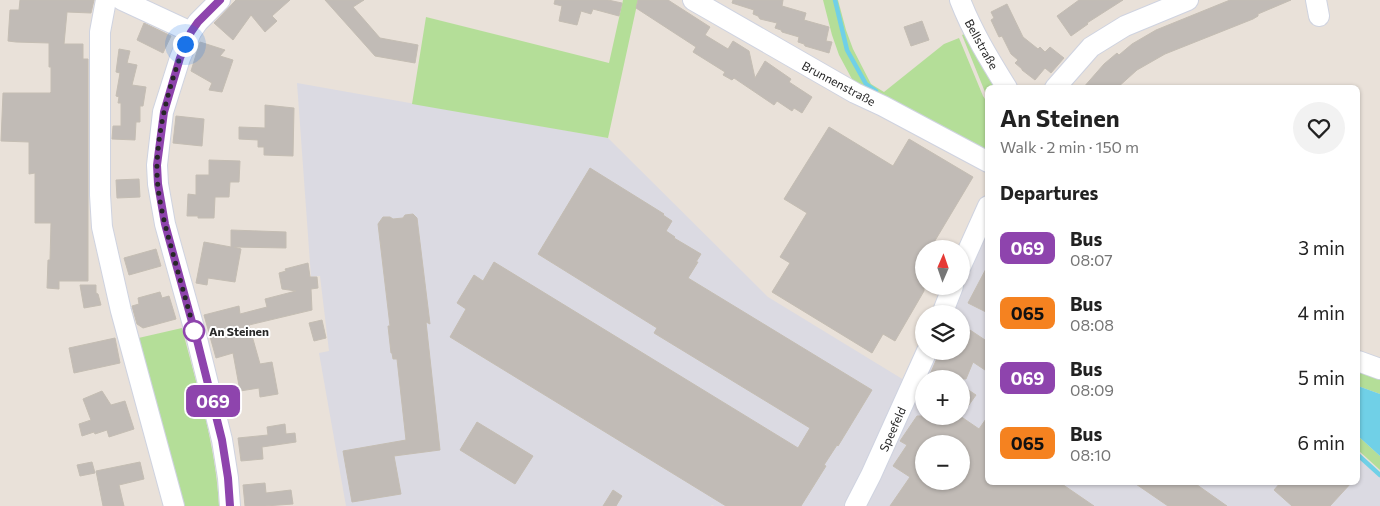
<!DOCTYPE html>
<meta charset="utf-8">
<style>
:root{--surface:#fff;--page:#f2f2f2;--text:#222;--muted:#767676}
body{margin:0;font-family:Commissioner,sans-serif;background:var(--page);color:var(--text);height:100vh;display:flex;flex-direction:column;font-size:19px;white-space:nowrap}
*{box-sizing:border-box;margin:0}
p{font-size:16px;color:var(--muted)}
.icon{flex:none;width:28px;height:28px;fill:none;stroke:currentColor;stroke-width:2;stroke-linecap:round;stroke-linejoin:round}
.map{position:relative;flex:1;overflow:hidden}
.sheet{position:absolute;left:985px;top:85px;width:375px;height:400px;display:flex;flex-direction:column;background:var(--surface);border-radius:8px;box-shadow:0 1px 4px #0004}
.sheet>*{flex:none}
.badge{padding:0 10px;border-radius:8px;font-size:18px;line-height:32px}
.needle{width:32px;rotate:2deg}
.fabs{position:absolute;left:915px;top:240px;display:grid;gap:10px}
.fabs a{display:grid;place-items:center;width:55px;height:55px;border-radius:50%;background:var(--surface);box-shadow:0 1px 4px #0004;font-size:25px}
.you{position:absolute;width:25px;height:25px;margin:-12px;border:4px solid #fff;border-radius:50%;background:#1a73e8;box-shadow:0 0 0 8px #1a73e833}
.map>.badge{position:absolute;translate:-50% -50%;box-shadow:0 0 0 2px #fff}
h2{padding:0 15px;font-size:19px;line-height:45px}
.round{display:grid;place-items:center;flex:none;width:52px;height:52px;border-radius:26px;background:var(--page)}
.summary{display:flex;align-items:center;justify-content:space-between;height:85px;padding:0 15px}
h1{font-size:24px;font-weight:700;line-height:38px}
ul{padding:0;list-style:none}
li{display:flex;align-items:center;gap:15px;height:65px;padding:0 15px}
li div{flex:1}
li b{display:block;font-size:19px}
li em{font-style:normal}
li .badge{min-width:55px;font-weight:700;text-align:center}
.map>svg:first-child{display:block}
.industrial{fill:#dbdae2;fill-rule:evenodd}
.green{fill:#b4de98}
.water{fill:#70d0e7}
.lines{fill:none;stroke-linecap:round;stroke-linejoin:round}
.stream{stroke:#70d0e7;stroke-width:4.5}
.building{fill:#c1bbb6;stroke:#c4bdb3;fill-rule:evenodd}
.minor-casing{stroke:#cfd3e0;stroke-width:22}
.minor{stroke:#fff;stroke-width:20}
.line-casing{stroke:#fff;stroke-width:11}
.line{stroke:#8e44ad;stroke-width:8}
.walk{stroke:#272727;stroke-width:5;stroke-dasharray:0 9}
.stop-dot{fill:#fff;stroke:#8e44ad;stroke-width:2.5}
.labels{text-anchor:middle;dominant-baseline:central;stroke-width:4;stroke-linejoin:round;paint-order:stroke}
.street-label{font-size:12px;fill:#272727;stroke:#fff}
.stop-label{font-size:12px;font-weight:bold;fill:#272727;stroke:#fff;text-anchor:start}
</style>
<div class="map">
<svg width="1380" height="506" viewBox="0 0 1380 506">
<rect width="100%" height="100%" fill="#e9e1d9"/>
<g class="industrial">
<path d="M297,83L608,138L768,297L904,380L846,506H714L712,505L711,506H346L319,353L329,351L320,276L311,277Z"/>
<path d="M987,232L988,482H1358V458L1380,478V506H866L872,495L924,379V416H961V379H924L936,351H961V314H951ZM924,444H961V481H924Z"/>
</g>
<g class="green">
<path d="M623,0H638L608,138L412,104L426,17L609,63Z"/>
<path d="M823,0H838L846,30L853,49L871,84L884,92L944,44L959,38L983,96L987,102V149H982L853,81L839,55L832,35Z"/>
<path d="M967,33L998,87L988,88L987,97L962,35Z"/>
<path d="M182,328C197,387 216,445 219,506H180L134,339Z"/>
<path d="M1358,370L1380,378V394L1358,386Z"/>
<path d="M1358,436L1380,456V470L1358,450Z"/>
</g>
<path class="water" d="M1358,386L1380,394V456L1358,436Z"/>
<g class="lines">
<g class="stream">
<path d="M835,0L847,50L866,84L876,91"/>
<path d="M1358,455L1380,475"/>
</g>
</g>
<g class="building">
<path d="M20,0H94L91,13L67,12L64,44H83V59H88V281H59V289L47,288L48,260H50L51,223H35V173L29,174V142L1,141L3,93H50L51,92V67H49V43L16,42L8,41L10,10H19Z"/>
<path d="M236,0H290L272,16L277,21L265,32L251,15L233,40L214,23Z"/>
<path d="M325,0H364L353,7L380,38L418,45L415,63L375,56Z"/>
<path d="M555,0H608L622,3L619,16L593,9L591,14L581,11L577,25L559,21L562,6L554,4Z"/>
<path d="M638,0H668L710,27L705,35L728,49L733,41L749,51L755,78L765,61L791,79L789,82L812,97L802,113L794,108L792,111L777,101L774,105L734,78L732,80L723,75L725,72L693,52L696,47L636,8Z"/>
<path d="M733,0H783L782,6L806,13L804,20L829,27L826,41L832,42L829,53L805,46L804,44L798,42L799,37L782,32L781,30L775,28L777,23L760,19L758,16L753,14L754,10L732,3Z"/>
<path d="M1079,0H1123L1087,23L1088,24L1071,36L1057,16Z"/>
<path d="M1230,0H1291L1258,14V16L1253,19L1165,54L1137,70L1117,88H1083L1104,64L1117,53L1119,55L1132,44L1156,30Z"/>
<path d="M1007,4L1023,37L1038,49L1040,47L1045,52L1050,47L1064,58L1051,73L1045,68L1035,80L1022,70V69L1015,63L1018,60L1011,54L1002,36L999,37L991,20L994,18L991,12Z"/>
<path d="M922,21L929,40L911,46L904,27Z"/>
<path d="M144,23L171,36L163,53L137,40Z"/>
<path d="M200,42L225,50L220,56L233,60L222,92L209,90L212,83L191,71Z"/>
<path d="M119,49L130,51L127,63L137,65L132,85L146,87L143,106H140V122H136L135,140L112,139L113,126H121V103H118L119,97L116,96L120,73L116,72Z"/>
<path d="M265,105L294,108L293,156L264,155V147H258V140L239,139V127L265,128Z"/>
<path d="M176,116L204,119L202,146L173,143Z"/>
<path d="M829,127L893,166L909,139L973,177L930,249H924V291L895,341L883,334L872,353L772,292L790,263L780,257L807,213L784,199Z"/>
<path d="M209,160L240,161L239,182H230L229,197H215L214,218H198V216H187L188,194L196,195V175H209Z"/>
<path d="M590,168L664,214L663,215L672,221L666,231L675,237L674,238L701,254L696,262H698L688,278L872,390L838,446L837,445L824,465L826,466L801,506H726L450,337L466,309L457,303L474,275L483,281L494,262L798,448L810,428L654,333L657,328L538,254Z"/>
<path d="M139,179L140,197L117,198L116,180Z"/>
<path d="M413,214L417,218L430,324L426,322L440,450L394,456L401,494L352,502L343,451L406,440L397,359H393L392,353H391L388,326H390L378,224L383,217H390L393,219L403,218L405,215Z"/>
<path d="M231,230L286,232V248L234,247L241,249L235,282L208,278L207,285L196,283L204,242L231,247Z"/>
<path d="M156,249L161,266L129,275L124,258Z"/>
<path d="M308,263L310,277H317L318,288L311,289L312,310L249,325L260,364L272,362L278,394L260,397L259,388L240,391L233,353L216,358L204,315L239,306L240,314L267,307L265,299L296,291L282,289L279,273L286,271L285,269Z"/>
<path d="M988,265V313L968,303Z"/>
<path d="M80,285H96V293L98,294L101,305L84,308Z"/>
<path d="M160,292L162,298L169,296L176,319L143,328L137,324L132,306L139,304L138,298Z"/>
<path d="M322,320L326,338L314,341L309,323Z"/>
<path d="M970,330L988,342V372L973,362L966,379H928L938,356L939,351H961V331L968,333Z"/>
<path d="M115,338L120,363L74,373L69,348Z"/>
<path d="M961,385L976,395L961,416Z"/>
<path d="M102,391L111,405L125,401L134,429L109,437L107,430L95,434L94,432L82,436L79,424L91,420L83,399Z"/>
<path d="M917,416H960L979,429L988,416V482H1059L1094,506H890L910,477L893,466L907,445L900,441ZM924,444H961V481H924Z"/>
<path d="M477,422L533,456L515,484L460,450Z"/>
<path d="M285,424L286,434L295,433L296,442L262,447L263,459L241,461L238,438L268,435L267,427Z"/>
<path d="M92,462L95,473L80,476L77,465Z"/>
<path d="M140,462L144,479L119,485L124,506H103L96,471Z"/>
<path d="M1133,482H1193L1227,506H1168Z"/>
<path d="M1281,482H1352L1330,506H1292L1274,490Z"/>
<path d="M265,483L266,493L291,490L293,504L265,506H245L243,485Z"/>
<path d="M613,490L622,496L616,506H603Z"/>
</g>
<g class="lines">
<g class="minor-casing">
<g id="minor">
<path d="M106,0L100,32V195L102,227L121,311L174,506"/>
<path d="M122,0L191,32"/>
<path d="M220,0L198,22L191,32L180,58L163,112L157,165L158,184L165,224L197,339L222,440L228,478L230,506"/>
<path d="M693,0L855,93L883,106L988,162"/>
<path d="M960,0C972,31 989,59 1007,88"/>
<path d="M1316,0L1319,16"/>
<path d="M1055,88L1091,47L1125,26L1188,0"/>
<path d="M961,266L988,206"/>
<path d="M942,314L953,286"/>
<path d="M1358,361L1380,369"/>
<path d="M855,506L871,475L927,351"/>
</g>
</g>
<use href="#minor" class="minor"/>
</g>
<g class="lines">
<g class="line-casing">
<path id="line" d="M220,0L198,22L191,32L180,58L164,112L157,165L158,184L165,224L197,340L222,440L228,478L230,506"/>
</g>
<use href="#line" class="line"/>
<path class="walk" d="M185,44C170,83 159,122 157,164C156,194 165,225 173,254C181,283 189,311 197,340L194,331"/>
</g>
<circle class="stop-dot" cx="194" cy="331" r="10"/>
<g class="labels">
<g class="street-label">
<text transform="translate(982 44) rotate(61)">Bellstraße</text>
<text transform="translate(839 83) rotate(28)">Brunnenstraße</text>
<text transform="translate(892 429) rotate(-66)">Speefeld</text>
</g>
<g class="stop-label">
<text x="209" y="331">An Steinen</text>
</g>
</g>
</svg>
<div class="fabs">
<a><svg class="needle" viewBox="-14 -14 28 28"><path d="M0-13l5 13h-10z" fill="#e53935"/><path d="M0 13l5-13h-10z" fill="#767676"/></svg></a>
<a><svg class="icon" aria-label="layers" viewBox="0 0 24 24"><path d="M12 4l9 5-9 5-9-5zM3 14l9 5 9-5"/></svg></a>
<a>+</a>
<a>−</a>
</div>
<div class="you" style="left:185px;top:44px"></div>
<b class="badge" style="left:213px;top:401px;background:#8e44ad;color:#fff">069</b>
<section class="sheet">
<div class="summary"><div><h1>An Steinen</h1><p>Walk · 2 min · 150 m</p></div><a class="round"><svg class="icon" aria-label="heart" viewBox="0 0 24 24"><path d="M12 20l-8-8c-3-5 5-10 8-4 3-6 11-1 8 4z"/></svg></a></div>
<h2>Departures</h2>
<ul>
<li><span class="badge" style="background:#8e44ad;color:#fff">069</span><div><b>Bus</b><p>08:07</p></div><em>3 min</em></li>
<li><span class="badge" style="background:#f58220;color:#111">065</span><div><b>Bus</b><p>08:08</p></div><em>4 min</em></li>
<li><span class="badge" style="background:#8e44ad;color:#fff">069</span><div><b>Bus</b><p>08:09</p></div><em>5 min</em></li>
<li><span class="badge" style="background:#f58220;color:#111">065</span><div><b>Bus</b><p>08:10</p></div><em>6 min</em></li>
</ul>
</section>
</div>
